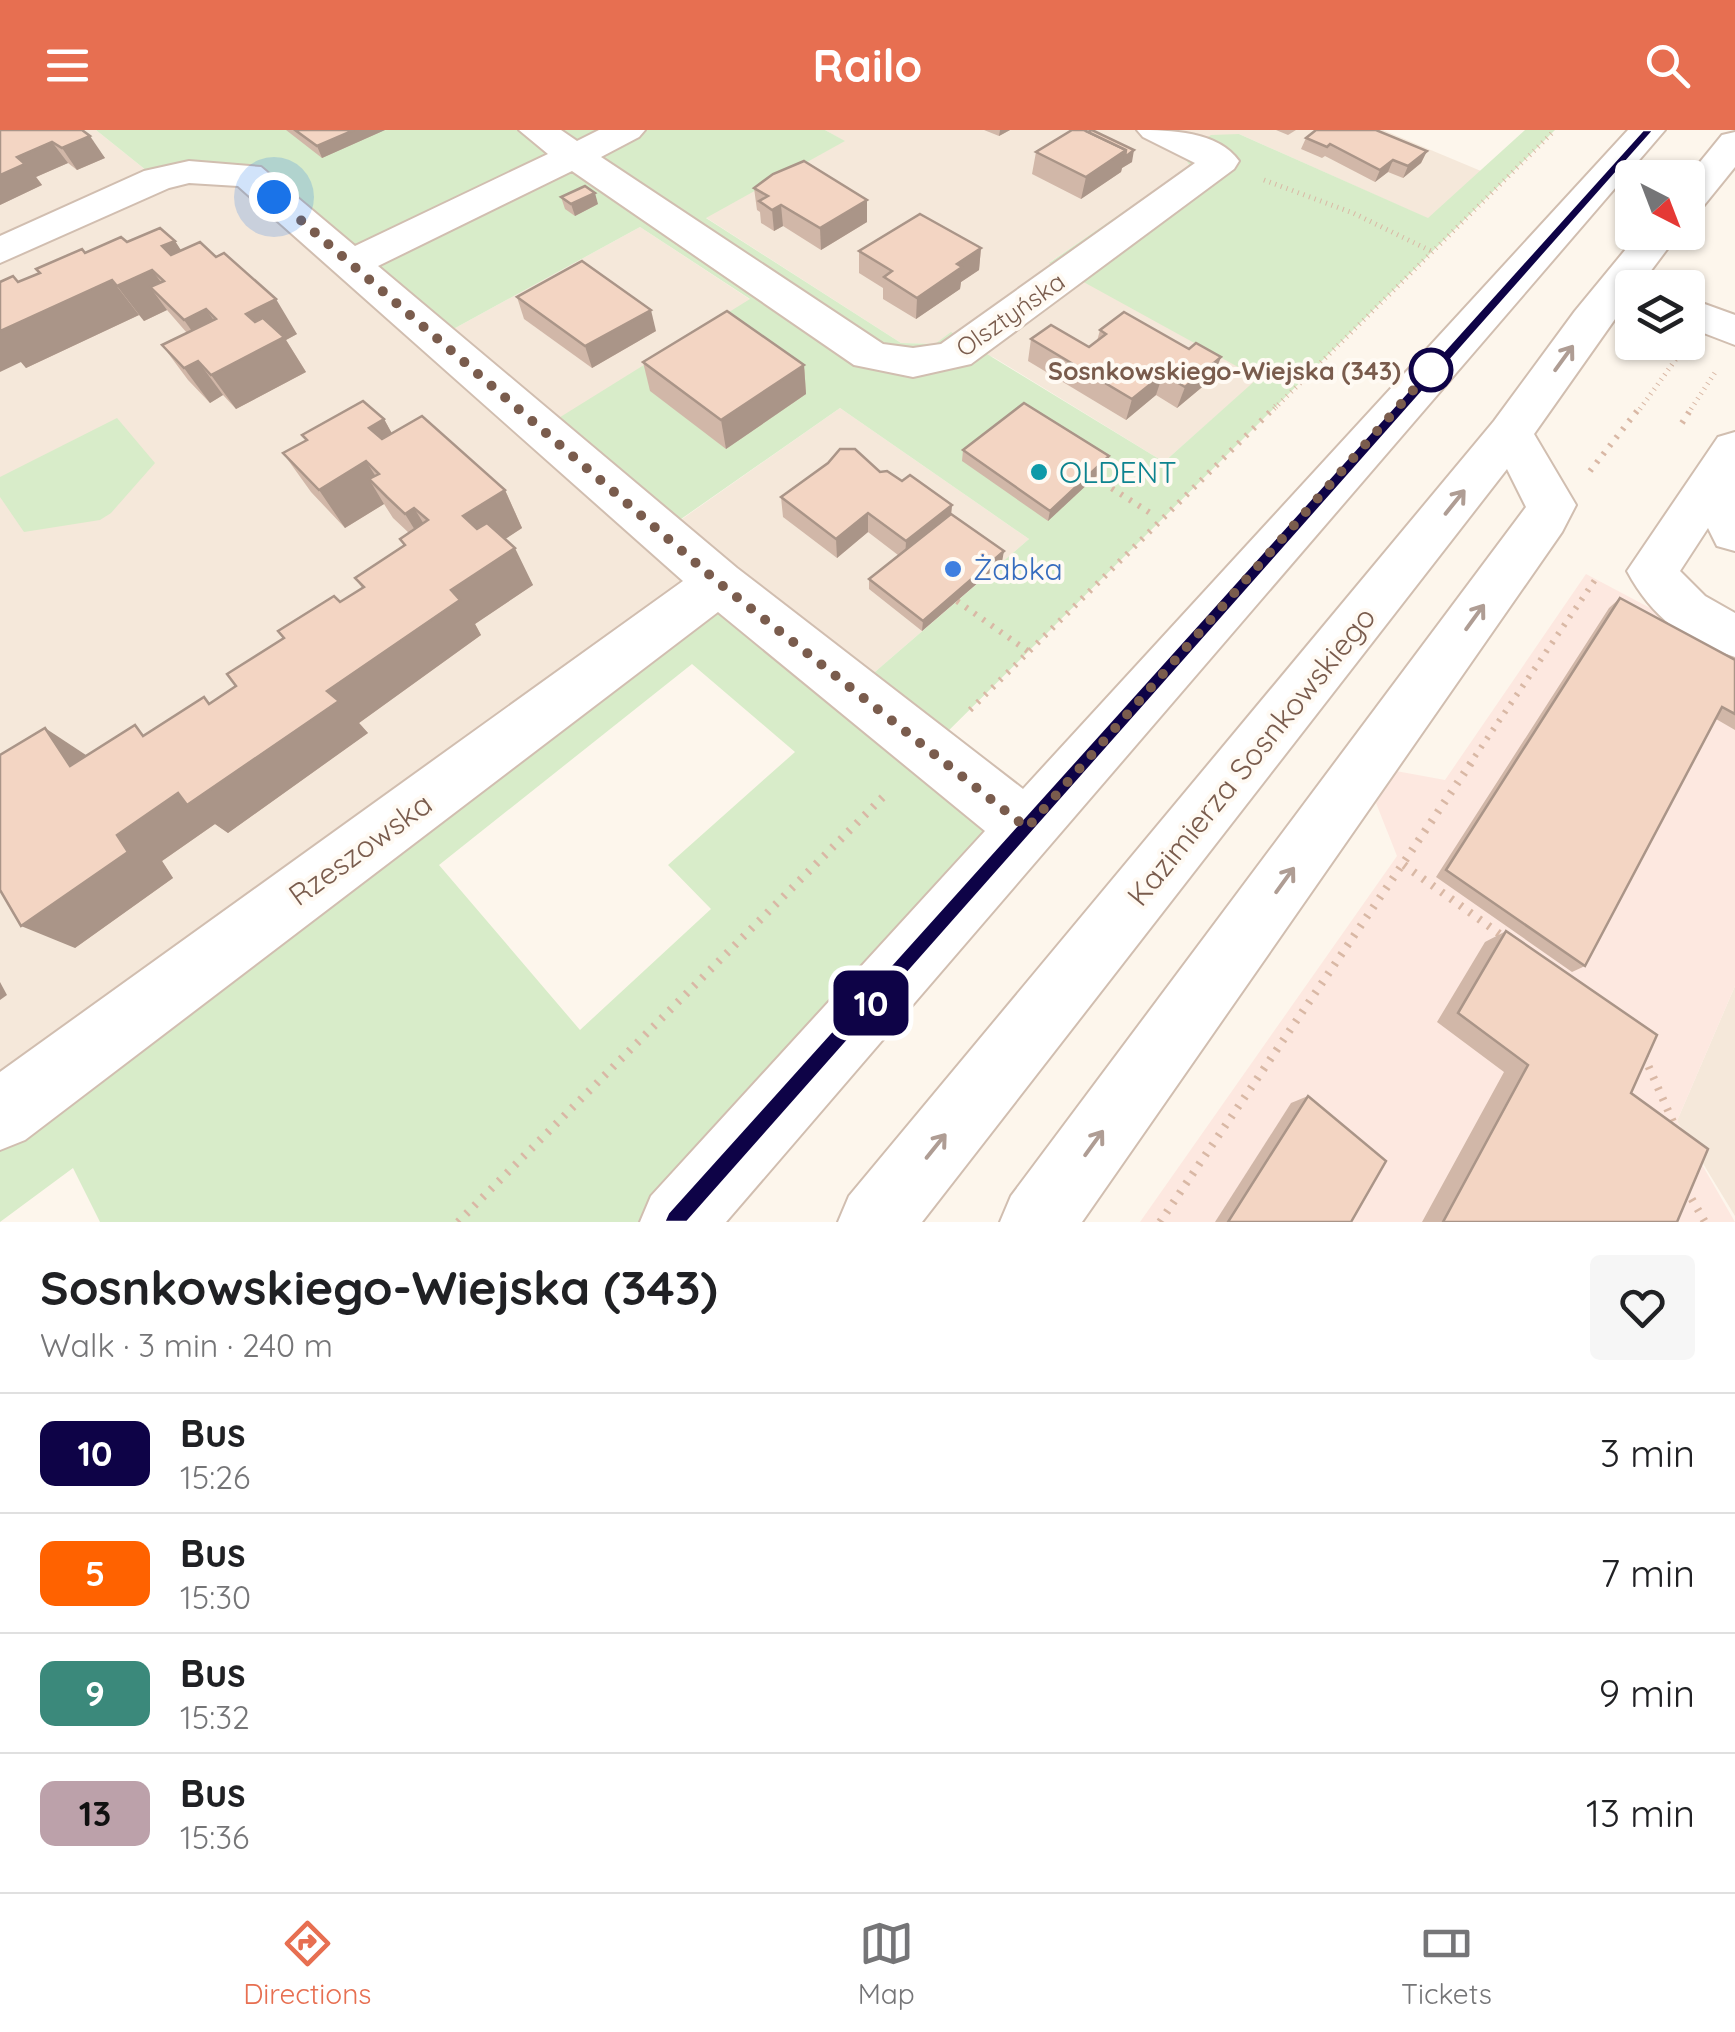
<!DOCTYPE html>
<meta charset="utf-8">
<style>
:root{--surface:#fff;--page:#f6f6f6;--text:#202124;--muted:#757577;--line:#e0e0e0;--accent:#e76f51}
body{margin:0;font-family:Quicksand,sans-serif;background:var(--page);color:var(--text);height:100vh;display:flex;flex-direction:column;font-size:38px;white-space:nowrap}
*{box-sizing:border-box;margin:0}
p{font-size:32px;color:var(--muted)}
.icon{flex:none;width:55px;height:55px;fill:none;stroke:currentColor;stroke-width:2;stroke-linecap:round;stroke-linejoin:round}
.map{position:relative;height:1092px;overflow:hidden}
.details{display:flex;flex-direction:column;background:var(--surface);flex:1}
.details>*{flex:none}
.badge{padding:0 20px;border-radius:15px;font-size:35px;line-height:65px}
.needle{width:65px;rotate:138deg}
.buttons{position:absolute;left:1615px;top:30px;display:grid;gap:20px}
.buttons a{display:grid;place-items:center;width:90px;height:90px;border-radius:10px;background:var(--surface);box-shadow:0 2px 8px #0004;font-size:50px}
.you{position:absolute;width:50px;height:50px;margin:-25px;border:8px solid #fff;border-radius:50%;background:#1a73e8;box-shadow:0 0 0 15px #1a73e833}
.map>.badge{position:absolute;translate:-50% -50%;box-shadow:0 0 0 5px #fff}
.round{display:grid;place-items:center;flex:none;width:105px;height:105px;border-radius:10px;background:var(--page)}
.summary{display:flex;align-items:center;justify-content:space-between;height:170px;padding:0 40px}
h1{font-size:48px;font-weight:700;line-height:75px}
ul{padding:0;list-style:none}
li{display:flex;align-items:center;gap:30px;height:120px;padding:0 40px;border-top:2px solid var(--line)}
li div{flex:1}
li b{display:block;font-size:38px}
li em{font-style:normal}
li .badge{min-width:110px;font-weight:700;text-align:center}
header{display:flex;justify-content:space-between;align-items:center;height:130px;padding:0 40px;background:var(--accent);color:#fff;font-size:45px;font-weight:700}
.dock{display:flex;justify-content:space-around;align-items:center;height:140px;border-top:2px solid var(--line);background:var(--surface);font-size:28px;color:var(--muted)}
.dock a{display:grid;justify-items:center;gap:5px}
.dock .current{color:var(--accent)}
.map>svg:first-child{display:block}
.residential{fill:#f5e8da}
.commercial{fill:#fde8e0}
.green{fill:#d8ecc9;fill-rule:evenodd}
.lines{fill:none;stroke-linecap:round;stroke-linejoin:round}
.minor-casing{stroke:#d1beb0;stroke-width:4}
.path-far2{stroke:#d9b8a5;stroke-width:5;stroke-dasharray:1 5;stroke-linecap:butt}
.path-far1{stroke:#d9b8a5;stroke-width:6;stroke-dasharray:2.5 8;stroke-linecap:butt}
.path{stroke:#d9b8a5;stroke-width:8;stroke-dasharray:2.5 9;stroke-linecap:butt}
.minor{fill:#fff;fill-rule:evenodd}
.wall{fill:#d1b7a8}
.shaded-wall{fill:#aa9588}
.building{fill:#f3d5c3;stroke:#aa9588;stroke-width:2.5}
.oneway{stroke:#af9d94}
.line{fill:#0e0347;stroke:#fff;stroke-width:2.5}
.walk{stroke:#7a5c4d;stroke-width:10;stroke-dasharray:0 18}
.stop-dot{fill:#fff;stroke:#0e0347;stroke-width:5}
.culture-dot{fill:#0f9aa8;stroke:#fffaf3;stroke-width:4}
.shop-dot{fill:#3f7fe0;stroke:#fffaf3;stroke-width:4}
.labels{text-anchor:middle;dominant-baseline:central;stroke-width:8;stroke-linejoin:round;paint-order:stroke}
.far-street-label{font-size:25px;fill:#7a5c4d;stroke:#fffaf3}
.far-stop-label{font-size:25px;font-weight:bold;fill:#7a5c4d;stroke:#fffaf3;text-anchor:end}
.culture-label{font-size:30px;fill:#0d838f;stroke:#fffaf3;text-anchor:start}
.shop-label{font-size:30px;fill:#366cbe;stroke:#fffaf3;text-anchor:start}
.street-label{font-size:30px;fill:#7a5c4d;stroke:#fffaf3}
</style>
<header><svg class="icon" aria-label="menu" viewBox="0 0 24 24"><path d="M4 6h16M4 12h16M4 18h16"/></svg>Railo<svg class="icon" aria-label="search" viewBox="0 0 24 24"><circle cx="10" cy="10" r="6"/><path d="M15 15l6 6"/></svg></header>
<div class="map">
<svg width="1735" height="1092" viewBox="0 0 1735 1092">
<rect width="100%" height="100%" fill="#fdf6ec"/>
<g class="residential">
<path d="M0,0H96L157,49L248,45L437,208L640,97L751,170L662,403L840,278L1029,409L854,560L719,453L0,985Z"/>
<path d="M825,0H1383L1481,41L1429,89L1239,4L1050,132L1259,248L1164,332L993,227L935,214L901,213L705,87L844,11Z"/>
<path d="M1735,856V1086L1677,991Z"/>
</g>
<path class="commercial" d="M1586,444L1735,523V856L1677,991L1735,1092H1140L1397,726L1376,673L1396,641L1445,650Z"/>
<g class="green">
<path d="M96,0H825L845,11L706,88L901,213L935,214L951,202L1164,332L1258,248L1049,133L1190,36L1183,25L1211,5L1239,4L1428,88L1525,0H1555L929,620L1027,698L677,1092H100L73,1038L0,1092V985L719,453L854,560L1029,409L840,278L661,403L541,299L750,169L640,97L437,208L248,45L157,49ZM692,534L795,622L668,735L711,779L580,900L439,735Z"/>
<path d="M117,288L155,333L111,383L100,390L24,402L0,367V347Z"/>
</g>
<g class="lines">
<g class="minor-casing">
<g id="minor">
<path d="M519,0H561L577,11L599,0H645L639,7L601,27L883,214L913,218L941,214L1195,33L1143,7L1137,0C1170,0 1218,1 1239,31L1234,39L971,234L913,247L854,235L572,41L378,136L737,438L1023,659L1628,0H1665L726,1092H640L651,1066L985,701L718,482L25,1010L0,1020V942L683,451L238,56L189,53L169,58L0,133V106L144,41L189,31L261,37L355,116L548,24Z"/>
<path d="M1735,2V37L1701,79L1688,82L1687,48L1722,5Z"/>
<path d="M1640,102H1680L1638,158H1632V165L1534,304L1576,375L1562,402L1082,1092H1000L1011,1066L1526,377L1507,339L922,1092H838L849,1066L1494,291L1575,181Z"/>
<path d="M1688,168L1735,185V215L1688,197Z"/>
<path d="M1735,302V421L1717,416L1708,398L1680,441L1705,466L1735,483V527C1684,510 1653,489 1627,441L1718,307Z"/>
</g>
</g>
<g class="path-far2">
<path d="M1264,50L1353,83L1433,122"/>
<path d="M1639,212L1668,225"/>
<path d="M1274,279L1555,0"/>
<path d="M1640,279L1676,229"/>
<path d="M1691,279L1716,241"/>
</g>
<g class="path-far1">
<path d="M1682,293L1693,276"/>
<path d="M1590,341L1641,276"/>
<path d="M1094,347L1155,386"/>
<path d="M957,471L1029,522"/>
<path d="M970,580L1276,276"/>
<path d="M1469,635L1599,444"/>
</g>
<g class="path">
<path d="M1404,735L1504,807"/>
<path d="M1644,926L1677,1001"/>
<path d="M1686,1059L1705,1092"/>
<path d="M458,1092L887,663"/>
<path d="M1160,1092L1471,633"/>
</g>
<use href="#minor" class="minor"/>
</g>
<g class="wall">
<path d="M0,0H82L105,28L77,40L68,33L36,47L42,55L0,75Z"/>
<path d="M286,0H385L322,28Z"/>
<path d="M984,0H1010L999,6Z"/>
<path d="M1276,0H1296L1288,5Z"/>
<path d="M1306,8L1427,21L1421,33L1403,48L1388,42L1375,52L1325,26L1322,28L1301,19Z"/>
<path d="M1036,22L1132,32L1122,38L1121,42L1081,69L1032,44Z"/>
<path d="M754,58L867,92L821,120L783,96L774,101L761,93L760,82L757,80Z"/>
<path d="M561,67L598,74L575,86L565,79Z"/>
<path d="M175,111L181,121L297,204L286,210L306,242L236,279L223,265L210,273L188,250L162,215L187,203L167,180L144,191L139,185L26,238L21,232L18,152L85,123L127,112Z"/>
<path d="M981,118L979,140L961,152L960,159L916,189L883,169V158L859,143V121Z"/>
<path d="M517,167L656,201L592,238L524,189Z"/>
<path d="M1100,200L1213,248L1177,278L1156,265L1126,290L1028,231L1031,209L1089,217L1097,211Z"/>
<path d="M643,232L804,235L806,264L726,319L650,261Z"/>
<path d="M384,289L392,304L505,360L522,398L505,409L533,455L475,494L481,505L359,593L368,603L228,703L215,694L162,731L173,748L75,818L87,626L147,604L211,573L236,556L340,472L362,458L355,448L404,415L400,409L409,403L393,388L384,374L345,398L311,362L283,323L306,311L302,305Z"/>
<path d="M963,320L1106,337L1048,391L962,331Z"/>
<path d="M880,342L952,375L951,384L1002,432L922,501L869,459V449L898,425L868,402L837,428L783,387L781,367Z"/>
<path d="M1620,468L1735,530V600L1716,589L1585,836L1572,842L1436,747L1609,478Z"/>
<path d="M1506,801L1631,963L1677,1092H1422L1504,942L1437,892L1485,812Z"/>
<path d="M1308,966L1351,1092H1215L1291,973Z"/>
</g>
<g class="shaded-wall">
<path d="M354,0H385L322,28L317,16Z"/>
<path d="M1000,0H1010L999,6Z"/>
<path d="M90,6L105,28L77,40L62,18Z"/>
<path d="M52,12L68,33L36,47L42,55L0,75V45L17,27Z"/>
<path d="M1126,20H1134L1132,32L1122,38L1121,42L1081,69L1086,47Z"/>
<path d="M1427,21L1421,33L1403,48L1408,36Z"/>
<path d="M1393,30L1388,42L1375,52L1380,40Z"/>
<path d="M595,63L598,74L575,86L571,74Z"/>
<path d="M867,70V92L821,120L820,98Z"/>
<path d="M781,75L783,96L774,101L772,80Z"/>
<path d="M175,111L198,146L186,152L162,116Z"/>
<path d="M981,118L979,140L961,152L960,159L916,189L917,168L957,134Z"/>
<path d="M152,140L178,175L150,157L167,180L144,191L117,156Z"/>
<path d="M112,150L139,185L26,238L21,232L0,242V201Z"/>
<path d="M276,169L297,204L286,210L306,242L236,279L211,245L246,184Z"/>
<path d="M206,179L230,214L209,225L184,190Z"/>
<path d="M651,180L656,201L592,238L585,216Z"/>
<path d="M1221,227L1213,248L1177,278L1185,257Z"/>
<path d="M198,231L223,265L210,273L184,238Z"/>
<path d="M804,235L806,264L726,319L721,290Z"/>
<path d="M1163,244L1156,265L1126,290L1132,269Z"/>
<path d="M384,289L406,329L369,298Z"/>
<path d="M1109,326L1106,337L1048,391L1050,381Z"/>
<path d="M366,331L390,369L369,349L384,374L345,398L319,360Z"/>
<path d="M505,360L522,398L484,423L463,386Z"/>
<path d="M952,375L950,395L905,431L906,411Z"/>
<path d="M414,378L437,415L428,421L405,384Z"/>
<path d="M868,383V402L837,428L836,409Z"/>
<path d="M515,418L533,455L475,494L481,505L359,593L368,603L228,703L215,694L162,731L173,748L75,818L21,796L117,705L327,561L451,460Z"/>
<path d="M1004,421L1002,432L922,501L923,491Z"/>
<path d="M45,598L92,629L70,636Z"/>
<path d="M0,852L7,865L0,870Z"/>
</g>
<g class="building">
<path d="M0,0H82L90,6L62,18L52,12L17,27L25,34L0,45Z"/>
<path d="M295,0H354L317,16Z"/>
<path d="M1072,0H1084L1126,20L1086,47L1036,22Z"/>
<path d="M1092,0L1134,20L1125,27L1126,20L1088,2Z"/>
<path d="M1316,0H1376L1427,21L1408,36L1393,30L1380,40L1330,14L1327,17L1306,8Z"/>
<path d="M804,31L867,70L820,98L781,75L772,80L759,71L768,66L754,58L773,44Z"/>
<path d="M585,56L595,63L571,74L561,67Z"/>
<path d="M920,84L981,118L957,134L962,137L917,168L884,147L892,141L859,121Z"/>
<path d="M160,98L175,111L162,116L171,125L200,112L216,127L224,123L276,169L246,184L255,192L263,188L284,207L211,245L198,231L184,238L162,215L216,189L206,179L184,190L150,157L164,151L152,140L117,156L112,150L0,201V152L13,146L18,152L40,143L36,139L82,119L85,123L121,107L127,112Z"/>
<path d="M582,131L651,180L585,216L517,167Z"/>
<path d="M727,181L804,235L721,290L643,232Z"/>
<path d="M1124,182L1189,219L1196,213L1221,227L1185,257L1163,244L1132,269L1031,209L1051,195L1089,217L1106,204L1100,200Z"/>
<path d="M363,271L384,289L369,298L382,309L422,286L505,360L463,386L477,399L487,393L515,418L451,460L460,470L327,561L339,571L187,675L178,663L117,705L128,722L21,796L0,760V625L45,598L70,636L135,595L143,606L204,567L209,574L236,556L227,544L284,508L278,501L334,466L340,472L364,457L355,448L405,415L400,409L428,390L414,378L405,384L387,367L369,349L379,344L366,331L319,360L283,323L307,310L302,305Z"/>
<path d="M1024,273L1109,326L1050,381L963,320Z"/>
<path d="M840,319H855L880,342L887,341L902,351L910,345L952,375L906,411L868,383L836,409L781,367L828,333Z"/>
<path d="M951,384L1004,421L923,491L869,449Z"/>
<path d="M1620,468L1735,530V584L1722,577L1585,836L1446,740Z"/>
<path d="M1506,801L1657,905L1631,963L1708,1019L1677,1092H1443L1528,935L1458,883Z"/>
<path d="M1308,966L1386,1031L1351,1092H1228Z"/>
</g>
<defs><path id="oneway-shaft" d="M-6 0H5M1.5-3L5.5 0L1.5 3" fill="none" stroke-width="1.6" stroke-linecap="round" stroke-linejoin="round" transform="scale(2.5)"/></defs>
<g class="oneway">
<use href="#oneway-shaft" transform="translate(1564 228) rotate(-54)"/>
<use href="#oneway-shaft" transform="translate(1455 372) rotate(-51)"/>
<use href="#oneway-shaft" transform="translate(1475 487) rotate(-54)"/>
<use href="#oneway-shaft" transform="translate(1285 750) rotate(-54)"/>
<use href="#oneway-shaft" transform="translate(1094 1013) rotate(-54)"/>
<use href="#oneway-shaft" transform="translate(936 1016) rotate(-51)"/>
</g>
<path class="line" d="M1643,0H1654L687,1092H664L668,1083Z"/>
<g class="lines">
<path class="walk" d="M274,67L719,453L1027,698L1431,240"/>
</g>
<circle class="stop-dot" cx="1431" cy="240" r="20"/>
<circle class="culture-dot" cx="1039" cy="342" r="10"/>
<circle class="shop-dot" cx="953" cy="439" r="10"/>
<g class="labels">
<g class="far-street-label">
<text transform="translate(1010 184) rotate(-35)">Olsztyńska</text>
</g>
<g class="far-stop-label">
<text x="1401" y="240">Sosnkowskiego-Wiejska (343)</text>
</g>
<g class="culture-label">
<text x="1059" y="342">OLDENT</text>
</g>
<g class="shop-label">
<text x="973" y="439">Żabka</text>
</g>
<g class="street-label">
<text transform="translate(1251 626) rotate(-51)">Kazimierza Sosnkowskiego</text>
<text transform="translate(360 719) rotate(-36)">Rzeszowska</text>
</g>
</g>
</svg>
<div class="buttons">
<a><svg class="needle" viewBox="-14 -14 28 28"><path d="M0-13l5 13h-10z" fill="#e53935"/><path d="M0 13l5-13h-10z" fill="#757577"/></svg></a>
<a><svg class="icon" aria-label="layers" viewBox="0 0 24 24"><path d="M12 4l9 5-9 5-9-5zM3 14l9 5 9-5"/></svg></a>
</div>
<div class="you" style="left:274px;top:67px"></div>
<b class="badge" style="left:871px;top:873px;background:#0e0347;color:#fff">10</b>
</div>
<section class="details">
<div class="summary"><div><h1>Sosnkowskiego-Wiejska (343)</h1><p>Walk · 3 min · 240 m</p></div><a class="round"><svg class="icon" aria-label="heart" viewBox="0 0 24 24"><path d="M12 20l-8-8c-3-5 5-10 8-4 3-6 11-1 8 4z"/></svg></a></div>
<ul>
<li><span class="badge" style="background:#0e0347;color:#fff">10</span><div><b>Bus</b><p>15:26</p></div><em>3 min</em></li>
<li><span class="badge" style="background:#ff6200;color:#fff">5</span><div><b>Bus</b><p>15:30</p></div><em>7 min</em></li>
<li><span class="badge" style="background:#3b897b;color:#fff">9</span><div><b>Bus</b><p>15:32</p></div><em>9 min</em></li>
<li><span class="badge" style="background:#bca1aa;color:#111">13</span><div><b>Bus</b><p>15:36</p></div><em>13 min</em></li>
</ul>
</section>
<nav class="dock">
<a class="current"><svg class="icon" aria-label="directions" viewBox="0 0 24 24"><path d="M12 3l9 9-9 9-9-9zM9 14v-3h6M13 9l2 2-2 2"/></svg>Directions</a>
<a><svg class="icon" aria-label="map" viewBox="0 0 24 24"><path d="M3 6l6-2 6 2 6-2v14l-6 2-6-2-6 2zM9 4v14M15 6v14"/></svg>Map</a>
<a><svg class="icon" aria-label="tickets" viewBox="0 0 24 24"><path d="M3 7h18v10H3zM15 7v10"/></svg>Tickets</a>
</nav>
